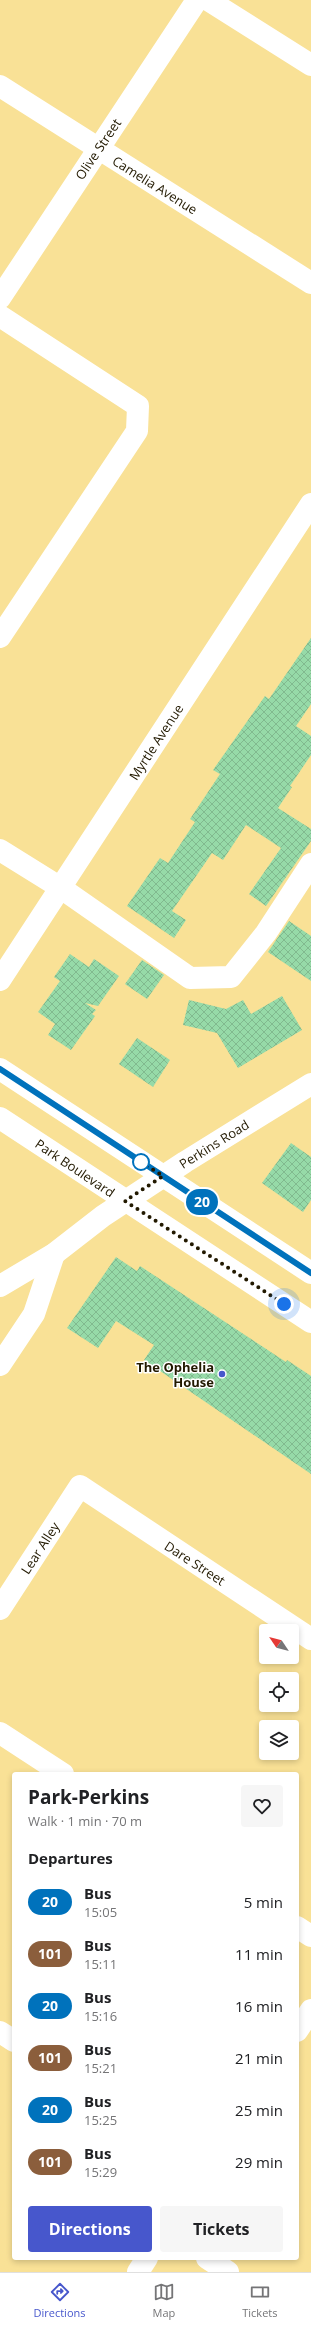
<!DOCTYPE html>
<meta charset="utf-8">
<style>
:root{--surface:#fff;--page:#f6f6f6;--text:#202124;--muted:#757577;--line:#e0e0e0;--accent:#4757cc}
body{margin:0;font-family:"Open Sans",sans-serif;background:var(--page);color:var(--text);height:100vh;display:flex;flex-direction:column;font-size:15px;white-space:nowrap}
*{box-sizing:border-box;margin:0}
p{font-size:13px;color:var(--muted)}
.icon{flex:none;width:22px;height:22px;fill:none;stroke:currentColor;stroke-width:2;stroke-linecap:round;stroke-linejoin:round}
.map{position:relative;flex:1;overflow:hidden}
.side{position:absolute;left:12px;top:1772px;width:287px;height:488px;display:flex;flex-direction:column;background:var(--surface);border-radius:4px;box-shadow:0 2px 6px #0003}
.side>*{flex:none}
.badge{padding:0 8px;border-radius:13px;font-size:14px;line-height:26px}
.needle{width:26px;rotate:305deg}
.controls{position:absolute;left:259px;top:1624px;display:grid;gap:8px}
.controls a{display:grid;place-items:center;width:40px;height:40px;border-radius:4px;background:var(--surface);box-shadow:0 2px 6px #0003;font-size:20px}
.you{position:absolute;width:20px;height:20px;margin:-10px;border:3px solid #fff;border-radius:50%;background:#1a73e8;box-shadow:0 0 0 6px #1a73e833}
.map>.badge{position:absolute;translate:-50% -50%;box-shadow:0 0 0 2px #fff}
h2{padding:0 16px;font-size:15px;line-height:36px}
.round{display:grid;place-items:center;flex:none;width:42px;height:42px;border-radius:4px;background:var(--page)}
.headline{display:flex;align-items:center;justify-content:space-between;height:68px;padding:0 16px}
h1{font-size:19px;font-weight:700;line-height:30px}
.primary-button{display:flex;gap:8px;margin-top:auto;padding:8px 16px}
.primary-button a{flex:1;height:46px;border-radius:4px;background:var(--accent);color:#fff;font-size:16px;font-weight:700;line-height:46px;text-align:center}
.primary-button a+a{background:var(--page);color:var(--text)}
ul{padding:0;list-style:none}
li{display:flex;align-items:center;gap:12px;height:52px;padding:0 16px}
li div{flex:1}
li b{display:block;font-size:15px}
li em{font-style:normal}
li .badge{min-width:44px;font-weight:700;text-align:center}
.tab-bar{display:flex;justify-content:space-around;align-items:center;height:56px;border-top:1px solid var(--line);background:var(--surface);font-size:11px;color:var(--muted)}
.tab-bar a{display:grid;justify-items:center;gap:2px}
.tab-bar .current{color:var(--accent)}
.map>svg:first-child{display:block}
.building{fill:url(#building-cross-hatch)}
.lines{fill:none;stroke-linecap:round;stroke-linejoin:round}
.minor{stroke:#fff;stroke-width:22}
.line-casing{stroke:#fff;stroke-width:9}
.line{stroke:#0072bc;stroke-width:6}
.walk{stroke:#221900;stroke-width:4;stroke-dasharray:0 7.2}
.stop-dot{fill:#fff;stroke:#0072bc;stroke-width:2}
.poi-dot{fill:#4757cc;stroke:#fff;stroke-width:1.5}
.labels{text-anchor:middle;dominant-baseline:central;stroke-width:3;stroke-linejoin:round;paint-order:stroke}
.street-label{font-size:13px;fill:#221900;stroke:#fff}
.poi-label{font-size:13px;font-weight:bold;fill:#221900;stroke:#fff;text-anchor:end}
</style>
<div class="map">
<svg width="311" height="2272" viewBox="0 0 311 2272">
<defs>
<pattern id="building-cross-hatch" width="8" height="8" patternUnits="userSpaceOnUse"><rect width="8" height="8" fill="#96daa8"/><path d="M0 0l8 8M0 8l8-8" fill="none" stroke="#81ba8f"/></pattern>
</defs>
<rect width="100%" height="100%" fill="#f9e196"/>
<g class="building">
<path d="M311,638V704L296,726L311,736V755L290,786L292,787L278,808L311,829V841L266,906L249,894L281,848L246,825L223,860L212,853L172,911L186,920L174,938L127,906L160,858L168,863L195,822L190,819L220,774L213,770L265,696L269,699Z"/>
<path d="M289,921L311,936V981L268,952Z"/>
<path d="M70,954L89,967L94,959L119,976L98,1006L85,1003L96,1010L92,1014L95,1016L71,1050L48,1035L55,1024L38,1012L60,981L54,977Z"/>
<path d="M142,960L164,975L147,999L125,984Z"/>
<path d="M282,996L302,1030L238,1068L217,1033L183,1025L189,1000L226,1009L243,1000L251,1014Z"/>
<path d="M137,1038L170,1060L153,1087L119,1064Z"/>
<path d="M291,1143L311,1157V1200L303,1212L262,1183Z"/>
<path d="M116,1257L137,1271L140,1266L286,1362L287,1360L311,1376V1474L144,1360L154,1345L116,1321L98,1348L67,1328Z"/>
</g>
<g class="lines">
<g class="minor">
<path d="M208,0L311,65"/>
<path d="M0,86L311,283"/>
<path d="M0,298L197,0"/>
<path d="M0,316L138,406L137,431L0,637"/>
<path d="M0,850L61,888L190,978L231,977L266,933L311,864"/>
<path d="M0,980L311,504"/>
<path d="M0,1069L311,1273"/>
<path d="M0,1118L311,1322"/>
<path d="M0,1286L54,1254L103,1216L185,1162L311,1084"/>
<path d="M0,1365L34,1314L54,1254"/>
<path d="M0,1609L80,1486L311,1639"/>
<path d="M0,1733L63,1774"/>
<path d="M297,1927L311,1936"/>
<path d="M297,2031L311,2010"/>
<path d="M0,2032L14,2041"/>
<path d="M207,2258L228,2272"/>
<path d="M138,2272L147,2258"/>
</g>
</g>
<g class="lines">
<g class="line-casing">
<path id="line" d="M0,1069L311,1273"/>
</g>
<use href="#line" class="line"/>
<path class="walk" d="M141,1162L163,1176L125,1201L284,1304"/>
</g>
<circle class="stop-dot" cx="141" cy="1162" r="8"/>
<circle class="poi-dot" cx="222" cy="1374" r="4"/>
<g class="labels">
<g class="street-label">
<text transform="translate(98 149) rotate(-56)">Olive Street</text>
<text transform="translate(155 185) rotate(32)">Camelia Avenue</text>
<text transform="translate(156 742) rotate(-57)">Myrtle Avenue</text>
<text transform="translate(214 1144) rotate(-32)">Perkins Road</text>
<text transform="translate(75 1168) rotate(34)">Park Boulevard</text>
<text transform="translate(40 1548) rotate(-57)">Lear Alley</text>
<text transform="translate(195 1563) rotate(33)">Dare Street</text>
</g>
<g class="poi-label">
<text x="214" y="1367">The Ophelia<tspan x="214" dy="15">House</tspan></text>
</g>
</g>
</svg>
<div class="controls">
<a><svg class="needle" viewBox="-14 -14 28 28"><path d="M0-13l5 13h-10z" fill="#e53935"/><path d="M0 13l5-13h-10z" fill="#757577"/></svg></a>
<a><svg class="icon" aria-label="locate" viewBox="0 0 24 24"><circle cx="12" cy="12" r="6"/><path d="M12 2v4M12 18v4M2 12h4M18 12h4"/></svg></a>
<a><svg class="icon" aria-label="layers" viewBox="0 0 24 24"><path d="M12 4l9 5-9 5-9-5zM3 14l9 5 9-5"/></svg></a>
</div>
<div class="you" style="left:284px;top:1304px"></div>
<b class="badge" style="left:202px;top:1202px;background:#0072bc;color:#fff">20</b>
<section class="side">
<div class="headline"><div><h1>Park-Perkins</h1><p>Walk · 1 min · 70 m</p></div><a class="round"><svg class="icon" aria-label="heart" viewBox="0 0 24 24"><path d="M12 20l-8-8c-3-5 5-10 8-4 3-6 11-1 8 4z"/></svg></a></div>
<h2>Departures</h2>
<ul>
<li><span class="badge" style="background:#0072bc;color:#fff">20</span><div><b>Bus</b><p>15:05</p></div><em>5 min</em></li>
<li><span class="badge" style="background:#8b5e3c;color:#fff">101</span><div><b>Bus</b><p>15:11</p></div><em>11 min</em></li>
<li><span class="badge" style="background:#0072bc;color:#fff">20</span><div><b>Bus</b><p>15:16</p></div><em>16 min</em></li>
<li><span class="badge" style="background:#8b5e3c;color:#fff">101</span><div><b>Bus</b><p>15:21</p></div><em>21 min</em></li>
<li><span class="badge" style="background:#0072bc;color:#fff">20</span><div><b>Bus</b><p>15:25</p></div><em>25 min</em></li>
<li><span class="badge" style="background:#8b5e3c;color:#fff">101</span><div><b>Bus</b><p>15:29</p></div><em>29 min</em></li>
</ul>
<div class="primary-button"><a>Directions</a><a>Tickets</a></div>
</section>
</div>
<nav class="tab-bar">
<a class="current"><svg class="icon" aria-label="directions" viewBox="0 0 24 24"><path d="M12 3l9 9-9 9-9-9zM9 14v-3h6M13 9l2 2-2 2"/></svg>Directions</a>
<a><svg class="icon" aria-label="map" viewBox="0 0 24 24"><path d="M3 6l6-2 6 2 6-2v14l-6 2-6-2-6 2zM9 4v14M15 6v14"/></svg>Map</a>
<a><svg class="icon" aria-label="tickets" viewBox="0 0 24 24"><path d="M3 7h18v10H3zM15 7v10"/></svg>Tickets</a>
</nav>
